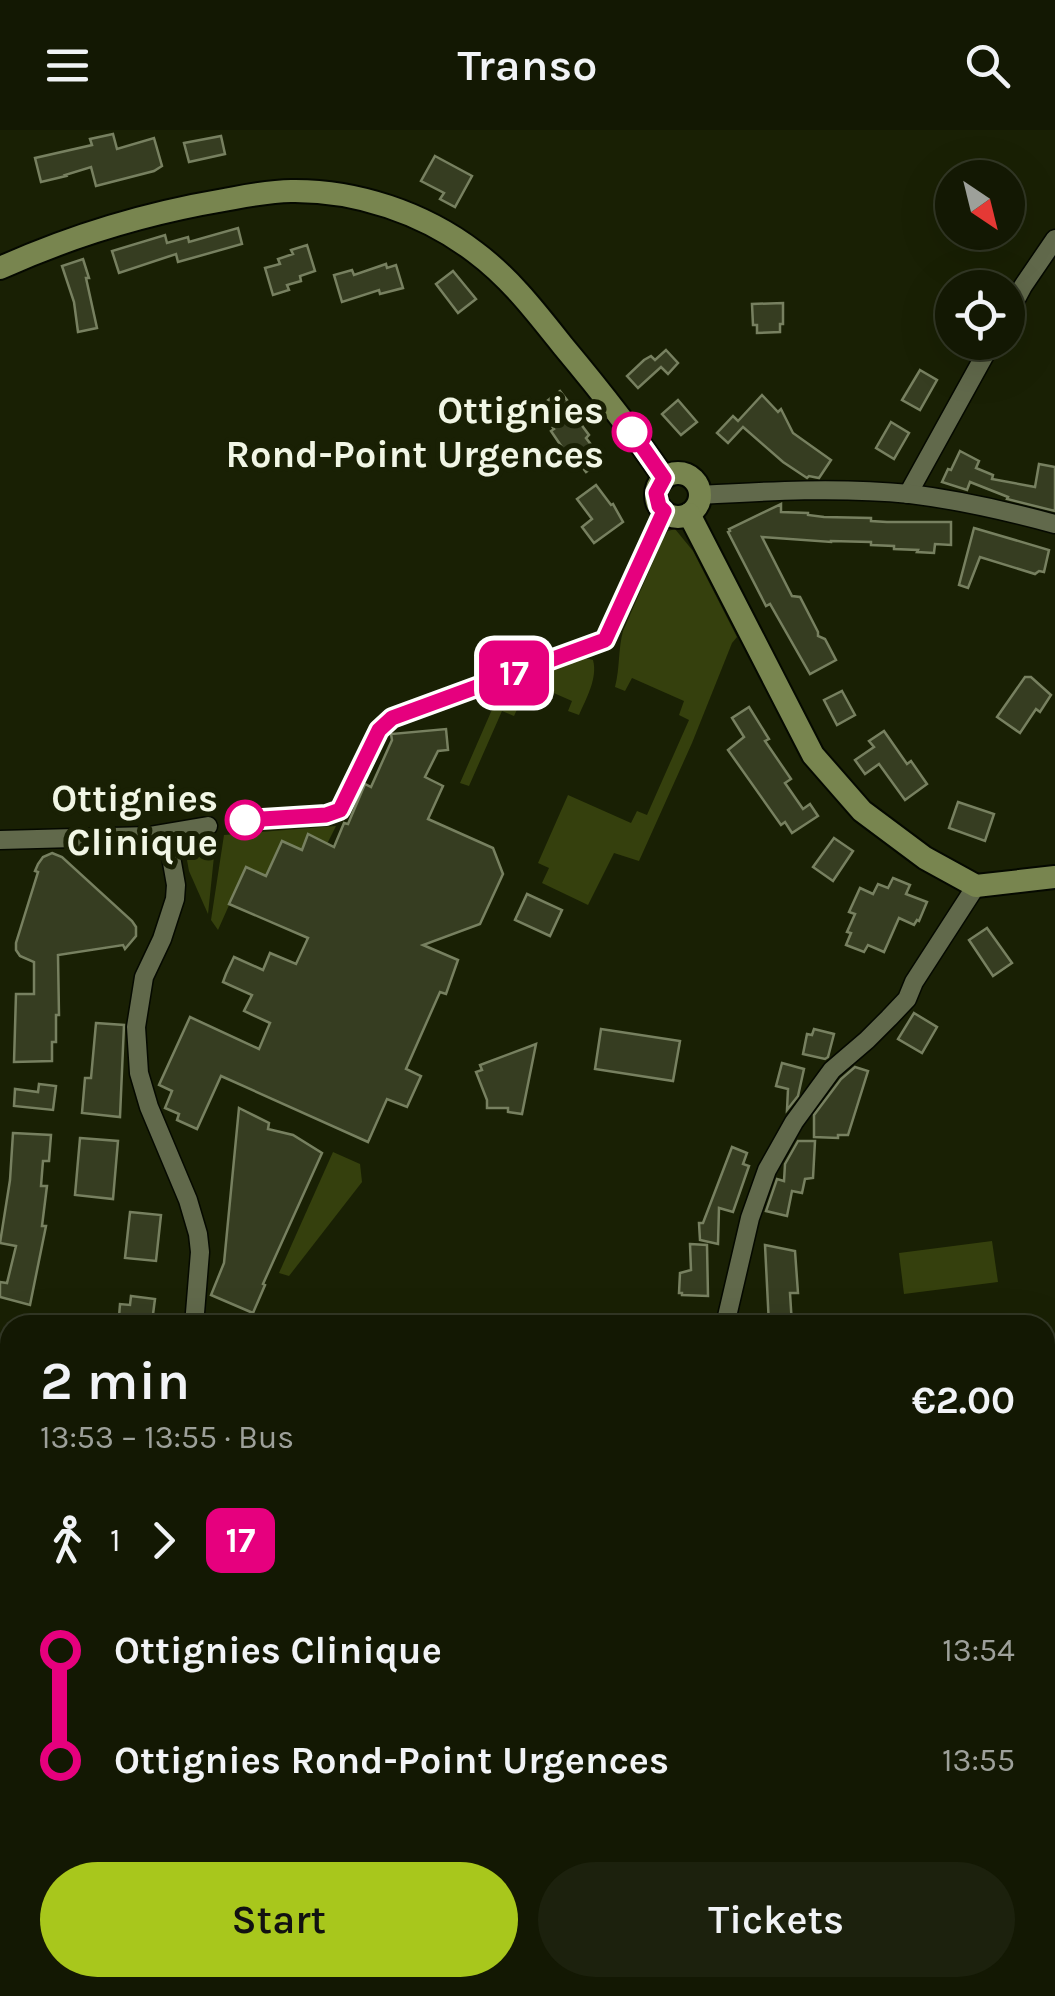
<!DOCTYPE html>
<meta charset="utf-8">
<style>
:root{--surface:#131803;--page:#1c210d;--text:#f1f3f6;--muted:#9da09a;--line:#323725;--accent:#a8c71c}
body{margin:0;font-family:Karla,sans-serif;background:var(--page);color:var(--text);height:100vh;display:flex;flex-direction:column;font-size:38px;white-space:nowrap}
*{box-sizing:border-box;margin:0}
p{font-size:32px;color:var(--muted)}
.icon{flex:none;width:55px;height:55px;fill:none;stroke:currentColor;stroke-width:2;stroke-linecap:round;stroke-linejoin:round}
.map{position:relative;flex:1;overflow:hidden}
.panel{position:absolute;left:0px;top:1185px;width:1055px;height:682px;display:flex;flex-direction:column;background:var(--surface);border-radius:30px 30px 0 0;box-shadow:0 10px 40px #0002,0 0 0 2px var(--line)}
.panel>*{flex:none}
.badge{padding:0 20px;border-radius:15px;font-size:35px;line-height:65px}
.needle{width:65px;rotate:145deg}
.buttons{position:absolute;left:935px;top:30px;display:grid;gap:20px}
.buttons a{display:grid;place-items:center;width:90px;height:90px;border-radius:50%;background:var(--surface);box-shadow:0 10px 40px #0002,0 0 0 2px var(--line);font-size:50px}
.map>.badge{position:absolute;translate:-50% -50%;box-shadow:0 0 0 5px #fff}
.legs{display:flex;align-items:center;gap:15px;height:110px;padding:0 40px;font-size:32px}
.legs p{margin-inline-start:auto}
.headline{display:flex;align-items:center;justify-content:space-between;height:170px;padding:0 40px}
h1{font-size:55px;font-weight:600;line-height:75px}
.action{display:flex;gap:20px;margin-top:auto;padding:20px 40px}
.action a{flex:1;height:115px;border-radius:60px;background:var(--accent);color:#111;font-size:40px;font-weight:600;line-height:115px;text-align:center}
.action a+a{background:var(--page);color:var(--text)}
ul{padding:0 40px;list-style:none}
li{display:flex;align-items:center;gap:35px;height:110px;font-size:38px}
li i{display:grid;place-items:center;width:15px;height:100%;margin:0 12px;background:currentColor}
li i::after{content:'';width:25px;height:25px;margin:-12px;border:8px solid;border-radius:50%;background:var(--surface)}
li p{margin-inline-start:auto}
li:first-child i{background:linear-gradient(#0000 50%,currentColor 0)}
li:last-child i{background:linear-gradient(currentColor 50%,#0000 0)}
header{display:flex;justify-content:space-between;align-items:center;height:130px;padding:0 40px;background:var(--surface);font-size:45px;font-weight:600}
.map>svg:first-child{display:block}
.green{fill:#35400d}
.building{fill:#363d21;stroke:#778060;stroke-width:2.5}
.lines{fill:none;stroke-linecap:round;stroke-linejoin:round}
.minor-casing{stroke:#050900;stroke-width:21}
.major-casing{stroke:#050900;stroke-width:26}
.minor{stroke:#61694b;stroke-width:18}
.major{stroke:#78854f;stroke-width:22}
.line-1-casing{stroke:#fff;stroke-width:22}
.line-1{stroke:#e6007e;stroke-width:15}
.stop-1-dot{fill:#fff;stroke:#e6007e;stroke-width:5}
.labels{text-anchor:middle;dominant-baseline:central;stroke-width:10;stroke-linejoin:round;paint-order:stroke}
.stop-label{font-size:38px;font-weight:bold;fill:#f1f6e5;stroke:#192004;text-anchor:end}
</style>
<header><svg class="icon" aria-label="menu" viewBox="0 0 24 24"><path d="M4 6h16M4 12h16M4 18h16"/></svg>Transo<svg class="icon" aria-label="search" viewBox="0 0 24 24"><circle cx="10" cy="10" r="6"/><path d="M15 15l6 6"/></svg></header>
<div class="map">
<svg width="1055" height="1866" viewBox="0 0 1055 1866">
<rect width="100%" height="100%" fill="#192004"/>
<g class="green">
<path d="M675,399L693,421L737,507L732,513L692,613L639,731L614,723L588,775L542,753L549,738L538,733L568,665L631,693L637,681L647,685L689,590L679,585L684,571L632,548L625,561L615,557C620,538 618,520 623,501L663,409L668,401Z"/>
<path d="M585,528L593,530C598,548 586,569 579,585L568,581L572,571L531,553L523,567L518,553Z"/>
<path d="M516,555L521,571L514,586L502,581L469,656L460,653L494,575Z"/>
<path d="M336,696L327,714L308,705L302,720L282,711L272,733L322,770L246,737L218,800L211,790L224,705Z"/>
<path d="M216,707L208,784L189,741L185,719L194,710Z"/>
<path d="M333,1022L360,1034L362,1052L289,1146L279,1143Z"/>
<path d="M992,1111L998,1152L904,1164L899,1123Z"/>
<path d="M166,1858H454L453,1866H167Z"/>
</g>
<g class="building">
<path d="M113,4L117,19L154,8L162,36L154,41L96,56L91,37L65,45L66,46L41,52L35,28L92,15L90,9Z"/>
<path d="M221,6L225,24L189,32L184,13Z"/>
<path d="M435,26L472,46L455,77L440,69L444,63L421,51Z"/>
<path d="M238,98L242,114L178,132L176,124L119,143L112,121L165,105L167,113L188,107L189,112Z"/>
<path d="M307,115L315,141L300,146L301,151L287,155L289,160L273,165L265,138L280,134L278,129L293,124L291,120Z"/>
<path d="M83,129L89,148H86L97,198L78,202L74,172L62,136Z"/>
<path d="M386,134L387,138L396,135L403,158L380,164L379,160L342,172L334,145L352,140L354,145Z"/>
<path d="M453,141L476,169L458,183L436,154Z"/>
<path d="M783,173V194H780V202L757,203V195H753L752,174Z"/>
<path d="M666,220L678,233L668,244L661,237L638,258L627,246L644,230L651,226L655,230Z"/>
<path d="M920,240L937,250L920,280L902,270Z"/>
<path d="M560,261L577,283L574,285L589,305L586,308L603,330L586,342L569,320L566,323L551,301L554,299L538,278Z"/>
<path d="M762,265L778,282L781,279L793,303L831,330L819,348L809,346L807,348L783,332L743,297L728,313L717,303L733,286L738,291Z"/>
<path d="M678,270L697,292L681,305L662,284Z"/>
<path d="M891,292L909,303L894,329L876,318Z"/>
<path d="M960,321L979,331L976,338L993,345L992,349L1035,357L1039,334L1055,337V381L1007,369L1008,367L970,352L967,360L942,352L948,339L951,340Z"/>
<path d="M596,355L611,375L613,374L623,392L594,413L582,397L592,389L577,369Z"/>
<path d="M781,374V382L808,383V385L824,387L871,388V391L887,392H951V415L935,414L934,423L917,422L918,420L894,419V416L871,415V412L831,411V412L762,407L792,466L800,467L818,502V506L825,509L836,530L810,544L770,474L766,476L728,402L730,401L729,399Z"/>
<path d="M974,398L1049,420L1044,442L1039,441L1035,444L980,427L968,458L959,455Z"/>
<path d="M1025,547H1031L1051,565L1040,582L1036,579L1020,603L997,587Z"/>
<path d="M842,561L855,585L837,595L824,570Z"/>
<path d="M749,577L769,609L765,611L791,649L785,653L803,679L810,674L818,686L792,703L785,692L781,695L728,620L744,607L732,588Z"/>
<path d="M446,599L448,620L438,621L425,647L443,656L428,689L493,718L503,744L480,794L423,815L458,830L446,864L440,862L406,939L421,946L407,977L387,969L368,1012L221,946L197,999L177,990L179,984L165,978L172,961L159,955L190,887L259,919L270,893L244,881L252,865L223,852L226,844L234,827L263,840L270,823L296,834L308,808L229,774L246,737L266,746L282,711L302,720L308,704L334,717L344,693L348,694L365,654L371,657L392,610L391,604Z"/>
<path d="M884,601L907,634L911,631L927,654L905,670L879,634L865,644L855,630L874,617L869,611Z"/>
<path d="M958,672L994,684L985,711L949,698Z"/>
<path d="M834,708L853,721L833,751L813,737Z"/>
<path d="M52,723L62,727L132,791L136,797V806L125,819L123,815L58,825L59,885H56V912H52V931L14,932L16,864H34V832L20,826L16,820V813L38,742L35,741L38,734L43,727Z"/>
<path d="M893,748L910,755L906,764L927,772L919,791L917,790L914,795L899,788L884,822L868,815L864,822L846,815L851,803L847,802L855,784L849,782L860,758L873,764L878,754L888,758Z"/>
<path d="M527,764L562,780L550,806L515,790Z"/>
<path d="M987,798L1012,833L993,846L969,810Z"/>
<path d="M914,883L937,897L922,923L898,909Z"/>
<path d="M96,893L124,895L120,987L82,983L85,948H91Z"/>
<path d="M601,899L680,911L673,951L595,939Z"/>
<path d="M814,899L834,904L828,927L825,929L803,924L807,904L812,905Z"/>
<path d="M536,914L522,984L508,982V978H487V970L476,942L482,940L480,935Z"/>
<path d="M782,933L804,939L798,966L787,980L788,959L776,956Z"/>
<path d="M855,937L868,941L848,1005H838V1008L814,1007V985L841,949Z"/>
<path d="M39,954L56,956L53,980L14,976L15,959L38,962Z"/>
<path d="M239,978L269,993L268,999L293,1005L322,1023L263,1154L265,1155L253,1183L211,1165L224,1133Z"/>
<path d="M13,1003L51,1005L49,1031H43L41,1056H47L42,1096H46L30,1175L0,1167V1152L7,1153L16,1116L0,1113L10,1050Z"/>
<path d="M80,1008L118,1011L113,1069L75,1065Z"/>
<path d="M798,1011H815L813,1048L805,1049L802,1063L792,1061L787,1086L766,1081L777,1049L784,1051L785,1034Z"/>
<path d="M732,1017L747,1023L743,1034L749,1036L733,1082L719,1078L718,1114L700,1110L699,1093H703Z"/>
<path d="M130,1082L161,1085L156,1131L125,1128Z"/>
<path d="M690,1114L707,1115L708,1166L682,1165V1163H679L680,1143L691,1140Z"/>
<path d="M765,1115L795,1121L798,1163H790L792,1195H769Z"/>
<path d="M131,1166L155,1169L152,1192L119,1187L120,1174L130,1175Z"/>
</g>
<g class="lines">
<g class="minor-casing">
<g id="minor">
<path d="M1008,184L1023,156L1055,109"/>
<path d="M908,364L992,212"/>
<path d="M699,365C768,361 840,357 910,364C959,370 1007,381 1055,394"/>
<path d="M167,704L176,755L175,769L162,809L144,847L136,897L139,943L149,977L188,1070L198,1104L200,1122L194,1195"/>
<path d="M0,710L149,706L208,696"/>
<path d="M725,1195L750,1088L767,1040L794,992L832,940L867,910L889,888L907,869L914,852L976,756"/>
<path d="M1045,1296L1055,1290"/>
<path d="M0,1431L10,1430"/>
<path d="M0,1750L10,1748"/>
<path d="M695,1866L697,1858"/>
</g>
</g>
<g class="major-casing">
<g id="major">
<path d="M0,138C71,106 147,83 224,70C246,66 269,61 291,61C356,60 424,83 475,122C510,148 536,182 563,216C599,259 633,302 664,348"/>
<circle cx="678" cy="365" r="22"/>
<path d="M689,384L813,625L862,681L925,728L976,756L1055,747"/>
</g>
</g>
<use href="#minor" class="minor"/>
<use href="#major" class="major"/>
</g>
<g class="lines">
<g class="line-1-casing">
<path id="line-1" d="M245,690L326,685L340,680L379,600L392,588L605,510L664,381L659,376L656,363L664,348L632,302"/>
</g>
<use href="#line-1" class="line-1"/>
</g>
<g class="stop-1-dot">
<circle cx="632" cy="302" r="18"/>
<circle cx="245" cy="690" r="18"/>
</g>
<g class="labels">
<g class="stop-label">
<text x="604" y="280">Ottignies<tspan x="604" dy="44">Rond-Point Urgences</tspan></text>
<text x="218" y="668">Ottignies<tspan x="218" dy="44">Clinique</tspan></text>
</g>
</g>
</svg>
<div class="buttons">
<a><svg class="needle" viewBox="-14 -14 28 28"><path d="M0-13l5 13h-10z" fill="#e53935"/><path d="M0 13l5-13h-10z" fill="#9da09a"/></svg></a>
<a><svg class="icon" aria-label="locate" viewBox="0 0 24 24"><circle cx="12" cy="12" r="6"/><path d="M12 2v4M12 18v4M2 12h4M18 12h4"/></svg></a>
</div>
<b class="badge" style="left:514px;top:543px;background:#e6007e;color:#fff">17</b>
<section class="panel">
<div class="headline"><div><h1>2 min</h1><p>13:53 – 13:55 · Bus</p></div><b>€2.00</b></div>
<div class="legs"><svg class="icon" aria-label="walk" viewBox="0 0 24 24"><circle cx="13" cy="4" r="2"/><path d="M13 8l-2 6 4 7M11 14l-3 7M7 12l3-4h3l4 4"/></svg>1<svg class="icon" aria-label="forward" viewBox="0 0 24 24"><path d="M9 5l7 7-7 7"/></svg><b class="badge" style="background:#e6007e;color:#fff">17</b></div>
<ul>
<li><i style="color:#e6007e"></i><b>Ottignies Clinique</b><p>13:54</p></li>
<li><i style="color:#e6007e"></i><b>Ottignies Rond-Point Urgences</b><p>13:55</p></li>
</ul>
<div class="action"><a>Start</a><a>Tickets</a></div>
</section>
</div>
